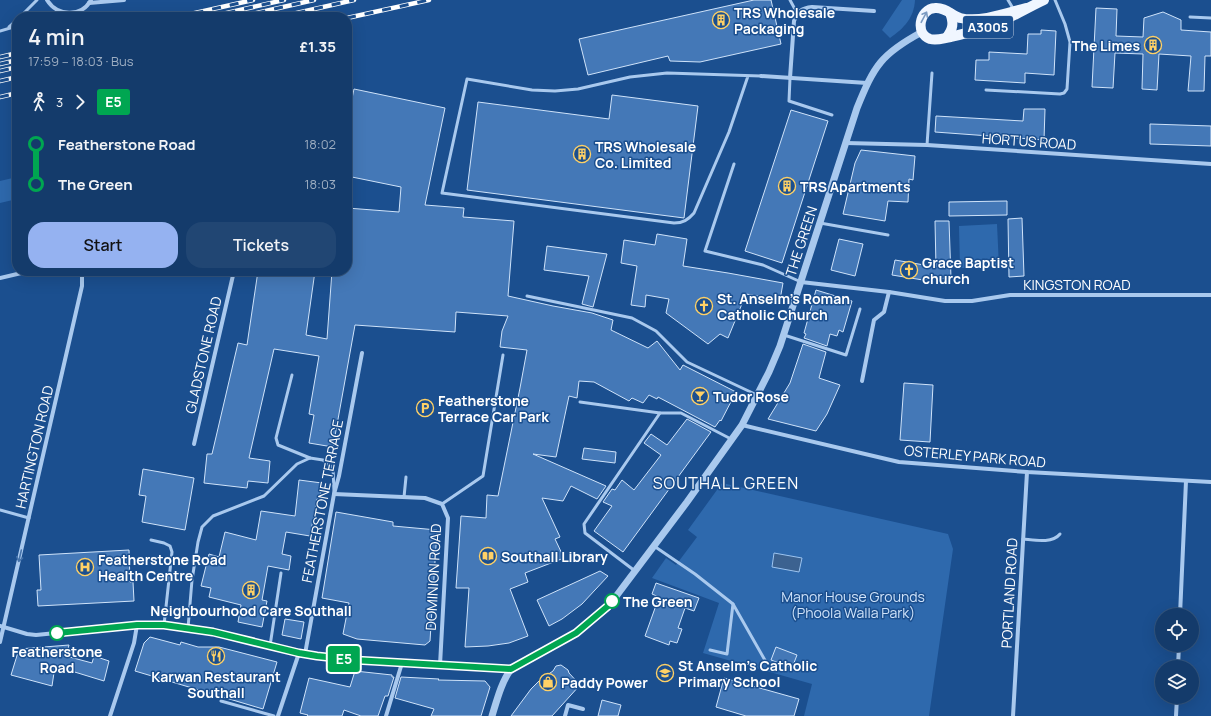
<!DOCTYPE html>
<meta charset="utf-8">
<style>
:root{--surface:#143b6b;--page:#214673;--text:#f1f3f6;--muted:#9dadc1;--line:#33557e;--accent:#95b2f1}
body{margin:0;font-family:Manrope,sans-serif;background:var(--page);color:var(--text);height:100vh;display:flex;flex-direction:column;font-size:15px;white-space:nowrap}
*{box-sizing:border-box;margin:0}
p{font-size:13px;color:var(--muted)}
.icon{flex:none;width:22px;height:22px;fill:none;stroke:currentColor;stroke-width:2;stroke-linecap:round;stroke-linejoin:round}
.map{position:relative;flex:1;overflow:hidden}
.side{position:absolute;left:12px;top:12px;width:340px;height:264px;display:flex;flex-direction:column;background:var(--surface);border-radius:16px;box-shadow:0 4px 16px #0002,0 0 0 1px var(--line)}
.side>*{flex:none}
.badge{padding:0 8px;border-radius:3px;font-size:14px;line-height:26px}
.controls{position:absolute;left:1155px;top:608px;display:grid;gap:8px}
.controls a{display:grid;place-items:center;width:44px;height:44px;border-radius:50%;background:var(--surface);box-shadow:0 4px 16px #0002,0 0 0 1px var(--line);font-size:20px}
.map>.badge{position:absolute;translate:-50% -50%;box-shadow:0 0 0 2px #fff}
.legs{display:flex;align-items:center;gap:6px;height:44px;padding:0 16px;font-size:13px}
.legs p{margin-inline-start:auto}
.head{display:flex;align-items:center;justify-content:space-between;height:68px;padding:0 16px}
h1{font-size:22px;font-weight:600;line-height:30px}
.primary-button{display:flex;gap:8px;margin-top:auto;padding:8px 16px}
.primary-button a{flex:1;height:46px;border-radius:16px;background:var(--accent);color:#111;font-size:16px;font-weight:600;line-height:46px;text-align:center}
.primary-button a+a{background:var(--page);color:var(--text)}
ul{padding:0 16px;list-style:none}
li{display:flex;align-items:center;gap:14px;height:40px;font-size:15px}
li i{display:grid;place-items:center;width:6px;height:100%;margin:0 5px;background:currentColor}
li i::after{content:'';width:10px;height:10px;margin:-5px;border:3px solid;border-radius:50%;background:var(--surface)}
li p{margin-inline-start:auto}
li:first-child i{background:linear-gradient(#0000 50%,currentColor 0)}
li:last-child i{background:linear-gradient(currentColor 50%,#0000 0)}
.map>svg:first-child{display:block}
.green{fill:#2e69ad}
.water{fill:#3c6290;stroke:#9cc4f0}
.building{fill:#4478b7;stroke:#cfe3fa}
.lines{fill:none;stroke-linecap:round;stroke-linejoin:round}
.service{stroke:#a9c9ee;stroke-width:3}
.minor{stroke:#a9c9ee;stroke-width:4}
.tertiary{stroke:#a9c9ee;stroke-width:7}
.primary{stroke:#f0f6ff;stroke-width:10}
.rail-casing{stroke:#fff;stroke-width:4.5}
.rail{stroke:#1b4f8f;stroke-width:3;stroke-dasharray:9;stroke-linecap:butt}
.oneway{stroke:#7b9ac1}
.oneway2{stroke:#4674ac}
.line-1-casing{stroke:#fff;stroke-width:9}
.line-1{stroke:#00a651;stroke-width:6}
.stop-1-dot{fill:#fff;stroke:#00a651;stroke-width:2}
.labels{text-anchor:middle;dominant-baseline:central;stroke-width:3;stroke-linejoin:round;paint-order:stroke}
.shield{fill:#1b4f8f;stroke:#bbcadd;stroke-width:1}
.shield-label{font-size:13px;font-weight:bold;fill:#fff}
.poi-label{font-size:14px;font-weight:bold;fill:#fff;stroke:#1b4f8f;text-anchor:start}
.street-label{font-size:14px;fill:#fff;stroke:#1b4f8f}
.park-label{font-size:14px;fill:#cfe3fa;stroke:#1b4f8f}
.stop-label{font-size:14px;font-weight:bold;fill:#fff;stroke:#1b4f8f;text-anchor:start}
.quarter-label{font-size:16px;letter-spacing:1px;fill:#fff;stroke:#1b4f8f}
</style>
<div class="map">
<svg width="1211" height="716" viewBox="0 0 1211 716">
<rect width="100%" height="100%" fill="#1b4f8f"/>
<g class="green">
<path d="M902,0H915C914,18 904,28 890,38L882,30Z"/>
<path d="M17,177V199L0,203V181Z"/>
<path d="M997,224L999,267L960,268L959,226Z"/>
<path d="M722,483L948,534L953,549L929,716H804L812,684L703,653L719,603L652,578L666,558L676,565L697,537L688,530Z"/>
</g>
<path class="water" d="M774,553L802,558L799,572L772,567Z"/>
<g class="building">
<path d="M754,0H771L781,44L700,62L670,61L668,56L588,75L579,39Z"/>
<path d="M1096,8L1117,9L1116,36L1143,37L1144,18L1163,12L1181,20V30L1211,32V56H1205L1204,91H1188L1191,56L1159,54L1157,90L1142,89L1143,54L1115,53L1113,88L1092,87Z"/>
<path d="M1041,30L1056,31L1054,75L1025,73V83L975,80L976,60H989V52L1027,54L1028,34H1041Z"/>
<path d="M354,89L445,108L425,205L464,208L463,217L514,221L508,296L553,306L592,313L613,320L611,330L648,348L657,341L680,370L683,365L736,392L721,421L720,420L715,427L658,397L657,399L649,395L643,403L632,398L629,401L594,382L579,381L577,398L569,396L556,457L533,454L606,486L597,499L571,486L563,501L542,498L560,537L555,539L564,558L525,573L528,582L510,589L528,636L509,643L488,646L465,647L469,588H456L461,516L486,518L487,495L498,496L520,388L527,350L500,347L502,331L508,316L456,312L455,332L355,325L333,447L309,443L314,415L309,414L319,356L274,349L249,458L270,461L268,483L248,481L247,488L204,483L207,454H212L238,343L247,345L258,271H315L306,335L327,339L332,271H347V208L399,212L401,187L347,176V122Z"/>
<path d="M612,95L698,106L684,218L467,190L478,102L609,119Z"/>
<path d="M1024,109H1045L1044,140L935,132L936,116L1023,121Z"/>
<path d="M791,110L828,121L782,263L745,251Z"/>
<path d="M1150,124L1211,126V146L1150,144Z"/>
<path d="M861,150L915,156L913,180L909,179L908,202L888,201L885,221L843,214L855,163Z"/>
<path d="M1007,201V215L949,216V202Z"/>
<path d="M1022,218L1024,276L1009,277L1008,219Z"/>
<path d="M935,221H949L951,278L924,279L923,280L892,275L895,260L936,267Z"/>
<path d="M657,234L687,239L683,266L728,273L783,283L780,300L746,294L728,338L720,334L708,344L666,313L669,299L646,295L645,307L631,305L637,266L621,263L624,240L655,245Z"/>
<path d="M839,239L863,244L855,276L831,270Z"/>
<path d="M547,246L607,254L593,307L582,304L589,276L544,270Z"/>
<path d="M816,290L852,301L843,332L839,330L837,336L830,334L827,346L804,338L806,334L804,333Z"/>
<path d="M803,344L826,352L819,378L840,385L827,414L816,431L768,419L790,383Z"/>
<path d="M904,383L933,385L930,442L900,440Z"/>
<path d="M687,419L711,432L623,552L594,531L612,506L603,502L612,489L615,490L622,480L634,490L661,455L644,443L651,434L667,445Z"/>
<path d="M584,448L616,452L615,463L582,459Z"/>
<path d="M143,469L194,478L185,530L142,522L146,496L139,495Z"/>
<path d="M299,480L322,483L320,499H317L310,536L286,532L282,554L291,556L289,570L268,566L262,600L267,601L262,627L238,622L241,605L209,597L211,588L201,586L209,554L219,557L225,532L256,540L261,511L295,516Z"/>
<path d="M336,512L393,522V526L437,530L430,641L425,645L357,639L343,634L349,603L322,598Z"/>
<path d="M129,550L130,582H133L134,601L38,606L37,590H41L39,555Z"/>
<path d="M600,571L608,576L582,604L562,619L549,626L537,600Z"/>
<path d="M656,583L699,598L694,611L685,608L678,628L682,629L677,643L670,641L669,645L645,636L659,597L652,594Z"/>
<path d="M285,619L304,622L301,639L282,635Z"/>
<path d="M150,637L180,645L181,642L198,647H219L277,662L263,709L135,671L144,643Z"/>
<path d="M69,645L66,656L92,663L94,656L109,661L104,681L55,666L52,686L11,675L19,649Z"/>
<path d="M776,647L797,655L792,668L771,660Z"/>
<path d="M561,665L568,670L569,673L580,685L552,716H511L531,689L541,679L553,671L556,666Z"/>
<path d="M355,671L392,675V677H394L388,696H385L378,716H361L344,710L342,716H307L308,715L300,713L309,678L350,687Z"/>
<path d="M401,677L439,679L438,680L485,681L490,687L481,716H431L434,709L395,698Z"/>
<path d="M724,678L799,699L794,716H746L716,707Z"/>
<path d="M602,700L621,705L618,716H598Z"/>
</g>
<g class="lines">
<g class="service">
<path d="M790,0L797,13"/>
<path d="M1008,0L1014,10"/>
<path d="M20,17L37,0"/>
<path d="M55,17L70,13"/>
<path d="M1190,17L1211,18"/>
<path d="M9,27L17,20"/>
<path d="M0,31L17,26"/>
<path d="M748,76L729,132L694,213C688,220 683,223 674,223L442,193L467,79L532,90L555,91L578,89L630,77L667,73L761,76"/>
<path d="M790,78L789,101L832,115"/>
<path d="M986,90L1060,94L1064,93L1067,89L1070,42L1065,24L1055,0"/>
<path d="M927,145L932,73"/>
<path d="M734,164L705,251L763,265L801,282"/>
<path d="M820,223L888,235"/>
<path d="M527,296L632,318L656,331L687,362L757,395"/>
<path d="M784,335L846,355L860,309"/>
<path d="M292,375L276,438L278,445L310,458"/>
<path d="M580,402L660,413H681L731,439"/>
<path d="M404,497L406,477"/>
<path d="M442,504L483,476L503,355"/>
<path d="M0,510L29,518"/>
<path d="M1023,539C1034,540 1052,544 1060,534"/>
<path d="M151,540L164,543L170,546L172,552L164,625"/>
<path d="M654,546L695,574L733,604"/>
<path d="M635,571L585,533L584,524L660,413"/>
<path d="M188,628L192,580L198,542L202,527L213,516L264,496L297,464L310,458L323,460L333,468L334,492"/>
<path d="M270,646L281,573"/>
<path d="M710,650L727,654L733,604L766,662"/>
<path d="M221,701L274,716"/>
</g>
<g class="minor">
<path d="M47,0C57,16 81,18 91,0"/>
<path d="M89,3L124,0"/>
<path d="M761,76L867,83"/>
<path d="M790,78L794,21C798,11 802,8 812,7L874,11"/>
<path d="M846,143L927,145L1211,164"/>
<path d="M0,278L30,271"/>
<path d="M801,282L889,292L945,301H972L1010,295H1211"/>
<path d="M862,381L874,320L884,312L889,292"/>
<path d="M742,425L899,462L1027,472L1211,482"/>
<path d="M194,444L234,271"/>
<path d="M334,494L425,498L442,504L448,518L440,665"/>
<path d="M1180,615L1186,481"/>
<path d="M0,626L27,634L36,635L137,625H164L213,631L305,654L354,660L511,669"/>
<path d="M0,642L82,286V271"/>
<path d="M305,654L334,494L339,476L362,353"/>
<path d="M1178,667L1179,645"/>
<path d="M110,716L134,643L137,625"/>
<path d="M278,716L299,653"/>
<path d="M386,716L402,663"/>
<path d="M565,716L568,705L583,709"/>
<path d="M1013,716L1027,472"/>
<path d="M1176,716L1177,697"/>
</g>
<path class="tertiary" d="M492,716C497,700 501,683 511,669L576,633L608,607L687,502L742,425L769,372L780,346L857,108C874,66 881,54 922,32"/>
<g class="primary">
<path d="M1026,8C1007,13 980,23 960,18C952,15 944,7 935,8C919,9 915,34 930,39C938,41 943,38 951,37C967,33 983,29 998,23C1014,16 1029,7 1044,0"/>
<path d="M947,37C953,29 954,23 950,13"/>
</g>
<g class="rail-casing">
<g id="rail">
<path d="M177,17L253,0"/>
<path d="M209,17L284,0"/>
<path d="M239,17L314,0"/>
<path d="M279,17L354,0"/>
<path d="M347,18L429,0"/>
<path d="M0,57L17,53"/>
<path d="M0,64L17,60"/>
<path d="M0,71L17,67"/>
<path d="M0,81L17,77"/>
<path d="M0,97L17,93"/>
</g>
</g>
<use href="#rail" class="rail"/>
</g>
<defs><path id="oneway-shaft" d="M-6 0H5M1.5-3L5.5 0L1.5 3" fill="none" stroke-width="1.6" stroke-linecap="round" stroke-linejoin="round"/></defs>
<use class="oneway" href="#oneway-shaft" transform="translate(924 17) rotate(-62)"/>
<use class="oneway2" href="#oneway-shaft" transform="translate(20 556) rotate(103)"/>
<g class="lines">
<g class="line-1-casing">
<path id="line-1" d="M57,633L137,625H164L213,632L299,653L317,656L354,660L511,669L576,633L608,606L612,601"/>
</g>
<use href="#line-1" class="line-1"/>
</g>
<defs>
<g id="building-ring" transform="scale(0.9)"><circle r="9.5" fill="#1b4f8f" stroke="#ffd166" stroke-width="1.5"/><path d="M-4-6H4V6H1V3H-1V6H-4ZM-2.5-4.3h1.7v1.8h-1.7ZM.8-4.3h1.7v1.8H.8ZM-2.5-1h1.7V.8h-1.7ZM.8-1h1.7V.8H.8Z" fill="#ffd166"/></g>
<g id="church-ring" transform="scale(0.9)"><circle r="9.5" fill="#1b4f8f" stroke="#ffd166" stroke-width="1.5"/><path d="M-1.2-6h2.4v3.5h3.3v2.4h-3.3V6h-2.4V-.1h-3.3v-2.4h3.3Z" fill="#ffd166"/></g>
<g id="bar-ring" transform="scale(0.9)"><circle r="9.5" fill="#1b4f8f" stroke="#ffd166" stroke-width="1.5"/><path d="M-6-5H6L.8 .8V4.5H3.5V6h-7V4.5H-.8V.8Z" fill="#ffd166"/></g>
<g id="parking-ring" transform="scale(0.9)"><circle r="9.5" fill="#1b4f8f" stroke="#ffd166" stroke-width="1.5"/><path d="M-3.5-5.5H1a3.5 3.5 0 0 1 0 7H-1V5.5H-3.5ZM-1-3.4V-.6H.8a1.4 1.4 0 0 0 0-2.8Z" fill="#ffd166"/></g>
<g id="library-ring" transform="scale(0.9)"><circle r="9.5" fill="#1b4f8f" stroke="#ffd166" stroke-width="1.5"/><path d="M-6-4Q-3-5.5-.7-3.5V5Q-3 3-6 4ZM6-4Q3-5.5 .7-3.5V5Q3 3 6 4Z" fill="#ffd166"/></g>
<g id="hospital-ring" transform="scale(0.9)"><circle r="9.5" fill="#1b4f8f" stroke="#ffd166" stroke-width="1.5"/><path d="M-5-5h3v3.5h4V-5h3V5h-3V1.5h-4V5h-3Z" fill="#ffd166"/></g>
<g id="restaurant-ring" transform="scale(0.9)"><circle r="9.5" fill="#1b4f8f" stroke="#ffd166" stroke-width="1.5"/><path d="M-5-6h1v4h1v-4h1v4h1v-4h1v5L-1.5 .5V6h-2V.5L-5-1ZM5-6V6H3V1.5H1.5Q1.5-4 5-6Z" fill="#ffd166"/></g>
<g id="school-ring" transform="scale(0.9)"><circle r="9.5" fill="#1b4f8f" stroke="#ffd166" stroke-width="1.5"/><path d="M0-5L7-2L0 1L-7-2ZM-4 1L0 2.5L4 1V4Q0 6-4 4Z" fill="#ffd166"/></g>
<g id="shop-ring" transform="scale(0.9)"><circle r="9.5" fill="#1b4f8f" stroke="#ffd166" stroke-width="1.5"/><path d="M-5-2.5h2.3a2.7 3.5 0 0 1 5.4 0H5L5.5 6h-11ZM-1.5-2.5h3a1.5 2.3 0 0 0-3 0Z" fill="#ffd166"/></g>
</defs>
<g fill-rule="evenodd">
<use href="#building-ring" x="721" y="20"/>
<use href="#building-ring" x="1153" y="45"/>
<use href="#building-ring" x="582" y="154"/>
<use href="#building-ring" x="787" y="186"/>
<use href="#church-ring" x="909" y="270"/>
<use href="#church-ring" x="704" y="306"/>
<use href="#bar-ring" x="700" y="396"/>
<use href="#parking-ring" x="425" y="408"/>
<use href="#library-ring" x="488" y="556"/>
<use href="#hospital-ring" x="85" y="567"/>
<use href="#building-ring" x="251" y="590"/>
<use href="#restaurant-ring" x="216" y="656"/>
<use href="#school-ring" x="665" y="673"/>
<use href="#shop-ring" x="548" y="682"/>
</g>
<g class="stop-1-dot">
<circle cx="612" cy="601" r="7"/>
<circle cx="57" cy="633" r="7"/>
</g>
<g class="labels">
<rect class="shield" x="963" y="16" width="50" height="22" rx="3"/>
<g class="shield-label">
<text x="988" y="27">A3005</text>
</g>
<g class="poi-label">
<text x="734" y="12">TRS Wholesale<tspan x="734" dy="16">Packaging</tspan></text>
<text x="1140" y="45" text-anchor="end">The Limes</text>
<text x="595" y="146">TRS Wholesale<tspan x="595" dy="16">Co. Limited</tspan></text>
<text x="800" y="186">TRS Apartments</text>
<text x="922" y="262">Grace Baptist<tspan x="922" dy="16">church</tspan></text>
<text x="717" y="298">St. Anselm's Roman<tspan x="717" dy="16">Catholic Church</tspan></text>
<text x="713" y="396">Tudor Rose</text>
<text x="438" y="400">Featherstone<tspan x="438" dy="16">Terrace Car Park</tspan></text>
<text x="501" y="556">Southall Library</text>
<text x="98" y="559">Featherstone Road<tspan x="98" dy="16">Health Centre</tspan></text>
<text x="251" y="610" text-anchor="middle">Neighbourhood Care Southall</text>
<text x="678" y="665">St Anselm's Catholic<tspan x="678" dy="16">Primary School</tspan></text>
<text x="216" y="676" text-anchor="middle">Karwan Restaurant<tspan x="216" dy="16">Southall</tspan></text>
<text x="561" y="682">Paddy Power</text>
</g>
<g class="street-label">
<text transform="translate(1029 141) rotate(4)">HORTUS ROAD</text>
<text transform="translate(801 241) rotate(-72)">THE GREEN</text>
<text x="1077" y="284">KINGSTON ROAD</text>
<text transform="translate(203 355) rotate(-77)">GLADSTONE ROAD</text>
<text transform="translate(34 447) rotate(-77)">HARTINGTON ROAD</text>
<text transform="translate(975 456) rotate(5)">OSTERLEY PARK ROAD</text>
<text transform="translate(322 501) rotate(-79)">FEATHERSTONE TERRACE</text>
<text transform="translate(433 577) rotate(-87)">DOMINION ROAD</text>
<text transform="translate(1009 593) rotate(-87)">PORTLAND ROAD</text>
</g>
<g class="park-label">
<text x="853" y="596">Manor House Grounds<tspan x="853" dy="16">(Phoola Walla Park)</tspan></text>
</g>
<g class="stop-label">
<text x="623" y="601">The Green</text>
<text x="57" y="651" text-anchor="middle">Featherstone<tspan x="57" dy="16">Road</tspan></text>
</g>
<g class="quarter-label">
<text x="726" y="483">SOUTHALL GREEN</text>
</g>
</g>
</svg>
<div class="controls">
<a><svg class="icon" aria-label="locate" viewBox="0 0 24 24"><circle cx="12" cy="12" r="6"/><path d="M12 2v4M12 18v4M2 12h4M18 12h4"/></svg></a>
<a><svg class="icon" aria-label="layers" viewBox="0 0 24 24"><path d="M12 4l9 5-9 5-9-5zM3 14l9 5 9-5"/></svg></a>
</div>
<b class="badge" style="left:344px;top:659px;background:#00a651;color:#fff">E5</b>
<section class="side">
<div class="head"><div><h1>4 min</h1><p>17:59 – 18:03 · Bus</p></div><b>£1.35</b></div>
<div class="legs"><svg class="icon" aria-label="walk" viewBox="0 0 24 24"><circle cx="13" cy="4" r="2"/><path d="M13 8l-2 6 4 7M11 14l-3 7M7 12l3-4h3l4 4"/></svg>3<svg class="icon" aria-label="forward" viewBox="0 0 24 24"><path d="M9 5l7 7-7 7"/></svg><b class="badge" style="background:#00a651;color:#fff">E5</b></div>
<ul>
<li><i style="color:#00a651"></i><b>Featherstone Road</b><p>18:02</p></li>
<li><i style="color:#00a651"></i><b>The Green</b><p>18:03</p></li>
</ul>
<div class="primary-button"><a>Start</a><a>Tickets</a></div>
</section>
</div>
